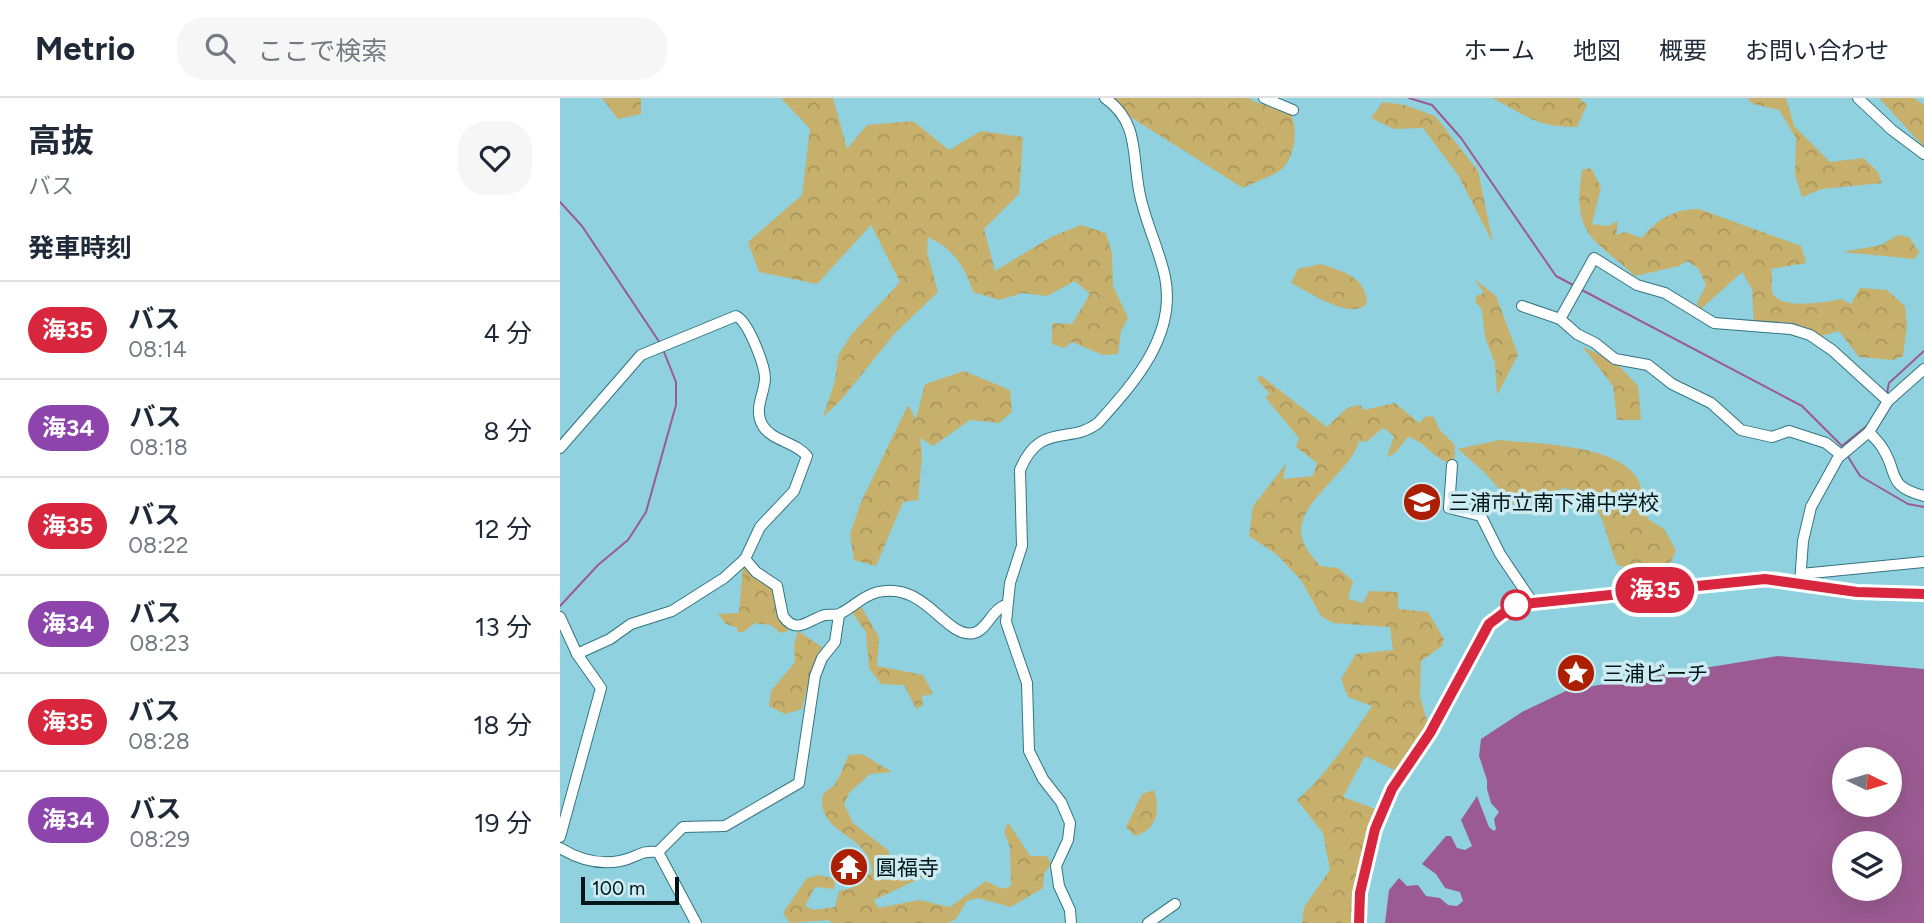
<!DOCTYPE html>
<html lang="ja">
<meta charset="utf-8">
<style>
:root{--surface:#fff;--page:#f6f6f7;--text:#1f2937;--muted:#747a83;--line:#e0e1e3}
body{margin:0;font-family:Figtree,"Noto Sans JP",sans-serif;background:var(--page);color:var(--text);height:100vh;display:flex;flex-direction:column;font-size:26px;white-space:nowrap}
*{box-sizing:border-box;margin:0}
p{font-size:23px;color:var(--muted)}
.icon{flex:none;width:38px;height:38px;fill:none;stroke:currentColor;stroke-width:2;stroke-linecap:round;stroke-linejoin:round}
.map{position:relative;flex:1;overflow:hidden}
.side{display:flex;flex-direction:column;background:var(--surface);width:560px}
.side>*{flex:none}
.badge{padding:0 14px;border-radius:23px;font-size:24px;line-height:46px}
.needle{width:46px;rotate:95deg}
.tools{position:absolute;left:1272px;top:649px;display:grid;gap:14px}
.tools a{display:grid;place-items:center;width:70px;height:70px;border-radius:50%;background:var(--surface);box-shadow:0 7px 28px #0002;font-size:35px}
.scale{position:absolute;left:21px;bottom:18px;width:98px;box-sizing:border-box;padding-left:7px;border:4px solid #00151a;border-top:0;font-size:19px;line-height:24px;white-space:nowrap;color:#00151a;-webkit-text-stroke:5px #ccecf2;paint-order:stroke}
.map>.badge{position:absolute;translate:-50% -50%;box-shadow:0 0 0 4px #fff}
h2{padding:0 28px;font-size:26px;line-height:63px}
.round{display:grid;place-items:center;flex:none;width:74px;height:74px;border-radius:28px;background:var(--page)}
.overview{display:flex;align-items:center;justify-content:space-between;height:119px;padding:0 28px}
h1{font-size:33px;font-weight:700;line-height:52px}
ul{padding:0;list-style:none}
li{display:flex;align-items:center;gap:21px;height:98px;padding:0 28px;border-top:2px solid var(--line)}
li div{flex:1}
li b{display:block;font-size:26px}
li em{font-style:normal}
li .badge{min-width:77px;font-weight:700;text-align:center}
header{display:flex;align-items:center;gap:42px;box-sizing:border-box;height:98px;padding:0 35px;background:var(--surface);border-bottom:2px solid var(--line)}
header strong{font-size:33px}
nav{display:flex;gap:38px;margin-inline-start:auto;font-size:24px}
.search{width:490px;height:63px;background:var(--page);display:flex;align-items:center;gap:18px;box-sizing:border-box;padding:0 24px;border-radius:28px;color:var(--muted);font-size:26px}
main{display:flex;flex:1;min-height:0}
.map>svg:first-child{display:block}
.forest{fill:url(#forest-crowns)}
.water{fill:#9b5b92;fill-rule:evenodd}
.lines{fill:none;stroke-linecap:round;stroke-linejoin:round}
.stream{stroke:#9b5b92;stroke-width:2}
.minor-casing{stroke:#337582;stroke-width:12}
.major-casing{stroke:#fff;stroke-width:15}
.minor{stroke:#fff;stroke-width:10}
.major{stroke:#8bdae9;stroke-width:12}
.line-casing{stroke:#fff;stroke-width:16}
.line{stroke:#d7263d;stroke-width:10}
.stop-dot{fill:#fff;stroke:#d7263d;stroke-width:3.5}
.labels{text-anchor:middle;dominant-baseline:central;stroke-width:7;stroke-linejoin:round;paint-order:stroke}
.poi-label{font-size:21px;fill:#00151a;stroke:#ccecf2;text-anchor:start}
</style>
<header>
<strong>Metrio</strong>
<div class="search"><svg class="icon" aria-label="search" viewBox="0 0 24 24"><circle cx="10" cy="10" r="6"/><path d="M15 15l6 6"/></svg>ここで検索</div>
<nav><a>ホーム</a><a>地図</a><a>概要</a><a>お問い合わせ</a></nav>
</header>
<main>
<section class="side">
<div class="overview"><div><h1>高抜</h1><p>バス</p></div><a class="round"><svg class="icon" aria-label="heart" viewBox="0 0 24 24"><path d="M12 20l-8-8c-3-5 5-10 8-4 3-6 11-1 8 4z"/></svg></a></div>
<h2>発車時刻</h2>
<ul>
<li><span class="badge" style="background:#d7263d;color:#fff">海35</span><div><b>バス</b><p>08:14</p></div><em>4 分</em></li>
<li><span class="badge" style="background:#8e44ad;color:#fff">海34</span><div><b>バス</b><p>08:18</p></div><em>8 分</em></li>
<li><span class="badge" style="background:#d7263d;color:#fff">海35</span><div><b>バス</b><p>08:22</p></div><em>12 分</em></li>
<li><span class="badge" style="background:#8e44ad;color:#fff">海34</span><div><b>バス</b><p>08:23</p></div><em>13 分</em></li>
<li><span class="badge" style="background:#d7263d;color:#fff">海35</span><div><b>バス</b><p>08:28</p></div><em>18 分</em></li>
<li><span class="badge" style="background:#8e44ad;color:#fff">海34</span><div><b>バス</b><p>08:29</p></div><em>19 分</em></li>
</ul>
</section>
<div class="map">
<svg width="1364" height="825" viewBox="0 0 1364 825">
<defs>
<pattern id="forest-crowns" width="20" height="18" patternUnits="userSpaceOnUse" patternTransform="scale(1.75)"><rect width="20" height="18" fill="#c7b06b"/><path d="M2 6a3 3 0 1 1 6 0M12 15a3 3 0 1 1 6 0" fill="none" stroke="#a9965c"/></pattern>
</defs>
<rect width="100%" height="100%" fill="#8fd1df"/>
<g class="forest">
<path d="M42,0H81V16L58,21Z"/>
<path d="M221,0H273L287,51L307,27L353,23L389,52L421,33L463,39L459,96L424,131L435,173L493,138L521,127L546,135L552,155L553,188L568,220L561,233L558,256L543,257L512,244L504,250L492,246V225L512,226L530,196L515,183L487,198L462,195L439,202L413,194C405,168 393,151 368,139L367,154L378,194L335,235L281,302L263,319L275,283L278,258L291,237L340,184L311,127L257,186L199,174L188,144L242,97L250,31Z"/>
<path d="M549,0H689C700,9 717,8 730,14C738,30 736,54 724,69C715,78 694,84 683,90L572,20Z"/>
<path d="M932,0H1019L1027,7L1017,29C975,29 968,18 932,0Z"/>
<path d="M1187,0H1226L1234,28L1270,64L1303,60L1318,74L1322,85L1262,91L1242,99L1235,77L1236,40L1219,12L1193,6Z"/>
<path d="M1319,0H1354L1364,7V49Z"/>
<path d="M823,4L845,7L875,18L918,73L933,145L898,77L863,30L834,31L811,20Z"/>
<path d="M1031,70L1041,89L1032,126L1048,128L1058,123L1056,137L1065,134L1082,140C1097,121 1114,111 1139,111L1241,148L1246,165L1211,171C1213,179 1211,186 1212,193C1216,213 1268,204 1281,201L1291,206L1300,190L1327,192L1345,208L1347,228L1343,258L1333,262L1299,259L1279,233L1261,238L1232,228L1194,226L1192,191L1182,174L1140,212L1137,205L1146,187L1138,170L1127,163L1119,168L1075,178C1032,139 1012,137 1022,72Z"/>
<path d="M1338,137L1349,139L1359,154L1355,161L1282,154L1321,147Z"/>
<path d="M761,166C784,174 805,178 807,205C792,224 749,194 731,185L738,171Z"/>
<path d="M914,181L936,198L958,257L937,297L935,265L925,239L922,212L915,203L916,198L924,195Z"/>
<path d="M1022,248L1056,265L1078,288L1081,322H1057L1053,288Z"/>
<path d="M404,273L450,292L452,314L439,325L410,322L373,348L360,340L362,359L358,402L343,404L316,468L294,462L290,436L301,404L348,307L356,321L365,286Z"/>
<path d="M700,277L767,329L787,310L800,307L804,312L835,305L859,325L866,318L874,319L879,331L895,347L894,366C875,364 867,344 848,339L835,355L827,359L834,338L823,330L806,344L799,343C791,375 733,406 742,440C744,450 753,459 760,468L778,470L793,483L788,501L803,505L809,493L838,494V511L868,514L884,541L882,548L861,563L860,599L869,629L836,673L805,658L783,699L816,711L795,790L791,825H742L744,809L770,772L763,735L737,702C768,675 789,642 812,608L788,599L781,581L796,556L833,552L830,529L773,525L761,518L741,482L716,456L689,438L693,408L726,366L723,381L753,378L757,365L736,349L739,340L705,299L710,296L697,281Z"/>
<path d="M939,342C976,346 1055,346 1077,380C1085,393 1081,408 1088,421L1104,431L1116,452L1108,471L1058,468C1042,436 1047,397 1003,390L985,402L953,407L925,375L898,351Z"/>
<path d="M183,466L200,483L215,490L228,533L220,535L211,527L195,525L183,534H177L178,530L166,526L158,516L179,515Z"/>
<path d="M299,505L319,539L317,568L363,577L373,596L362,598L363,607L356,611L344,587L321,586L309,570L306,534L293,516Z"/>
<path d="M238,533L262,549L252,570L242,611L225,616L209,608L211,593L235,564L234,547Z"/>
<path d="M302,656L332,674L310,676L289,695L284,706L293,725L329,753L330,767L337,770L353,764L364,766L369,776L314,802L318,810L359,802L390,809L426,783L442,791L451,788L450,749L444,734L448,724L470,758H487L491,766L484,776L483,790L451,809L418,800L407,803L396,821L387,825H271L269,822L230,825L223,815L247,780L259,777L275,781L274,791L255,789L245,808L254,812L275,809L279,793L291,790L312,774C310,737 261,737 262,702C262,693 270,692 275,686C281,678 284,666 289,657Z"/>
<path d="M594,692C600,712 598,731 575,738L566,729L582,696Z"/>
</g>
<path class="water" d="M1218,558L1364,571V825H825L829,792L839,780L847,788L858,787L866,798L880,800L888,807L897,808L903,803L900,794L885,790L876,776L862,766L886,738H891L897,750L905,752L912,748L901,722L917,698L929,729L934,733L936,731L934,721L939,714L931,705L927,691V682L919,658L921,641L962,614L1008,592ZM1284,662H1330V707H1284ZM1284,746H1330V791H1284Z"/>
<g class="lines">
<g class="stream">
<path d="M849,0L872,7L901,40L996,178L1015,188"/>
<path d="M0,104L22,128L100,245"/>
<path d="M1020,191L1242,308L1283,349"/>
<path d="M1327,295L1329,285L1364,253"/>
<path d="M1283,347L1308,327"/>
<path d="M1287,357L1300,378L1348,406L1364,409"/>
<path d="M0,508L38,467L68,442L86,414L116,307V284L104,254"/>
</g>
<g class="minor-casing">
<g id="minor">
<path d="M704,0L733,12"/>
<path d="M1298,0L1332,32L1364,56"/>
<path d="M962,208L1000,221L1017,236L1035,245L1055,261L1088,267L1112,286L1151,305L1181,332L1212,339L1229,333L1266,345L1281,357"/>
<path d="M1000,221L1034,160L1077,187L1105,195L1154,225L1231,231L1250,237L1272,252L1328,303"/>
<path d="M1309,334C1314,340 1320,345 1323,351C1339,376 1326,388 1364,398"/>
<path d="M0,350L81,257L176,218C188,223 205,267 205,281C204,297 193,312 203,328C212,343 236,344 247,358L234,393L200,429L185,461L164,480L112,513L71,526L50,541L17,556"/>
<path d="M892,367L889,410L921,418L940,456L973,505"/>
<path d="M185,461L196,474L217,488L223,518C237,538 249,521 265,517C271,516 277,518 281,515C295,508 302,498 318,494C366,483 385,541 414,535C427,532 432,511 446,507"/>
<path d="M1241,476L1364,464"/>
<path d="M1240,485L1243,443L1251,409L1278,360L1309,334L1328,303L1364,271"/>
<path d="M0,519L17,556L41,590L0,739"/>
<path d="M0,750C18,761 39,767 60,763C77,760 79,752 98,754"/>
<path d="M98,754L123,729L165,728L239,685L255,578L262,560L275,544L279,517"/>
<path d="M98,754L136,825"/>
<path d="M511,825L510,812L499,788L496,768L508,742L510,725L501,704L483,681L469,653L467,585L446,524L450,485L462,448L460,372C480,323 510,347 538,325C573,286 617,238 605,179C599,150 584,122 579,92C572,55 579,24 545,0"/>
<path d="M588,825L615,806"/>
</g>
</g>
<g class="major-casing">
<path id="major" d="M799,825L800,795L815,731L832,690L870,635L929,526L953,508L973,505L1214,481L1297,494L1364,496"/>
</g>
<use href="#minor" class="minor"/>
<use href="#major" class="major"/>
</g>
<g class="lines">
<g class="line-casing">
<path id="line" d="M799,825L800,795L815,731L832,691L870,635L929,526L953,508L973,505L1205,481L1297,494L1364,496"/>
</g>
<use href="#line" class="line"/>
</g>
<defs>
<g id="school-disc" transform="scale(2.0125)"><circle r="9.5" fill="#ad1f03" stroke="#ccecf2"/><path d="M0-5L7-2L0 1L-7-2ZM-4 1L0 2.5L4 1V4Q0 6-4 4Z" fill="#fff"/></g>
<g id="sight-disc" transform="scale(2.0125)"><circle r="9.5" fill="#ad1f03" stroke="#ccecf2"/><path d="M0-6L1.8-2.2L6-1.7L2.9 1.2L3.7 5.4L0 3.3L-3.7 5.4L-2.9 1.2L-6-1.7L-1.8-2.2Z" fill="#fff"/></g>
<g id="temple-disc" transform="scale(2.0125)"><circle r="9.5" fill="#ad1f03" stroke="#ccecf2"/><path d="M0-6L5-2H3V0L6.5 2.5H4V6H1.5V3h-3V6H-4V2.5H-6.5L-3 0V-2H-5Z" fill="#fff"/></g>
</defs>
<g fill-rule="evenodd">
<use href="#school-disc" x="862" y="404"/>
<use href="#sight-disc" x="1016" y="575"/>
<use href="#temple-disc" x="289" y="769"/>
</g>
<circle class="stop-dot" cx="956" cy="507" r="14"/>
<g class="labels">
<g class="poi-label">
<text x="889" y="404">三浦市立南下浦中学校</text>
<text x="1043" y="575">三浦ビーチ</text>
<text x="316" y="769">圓福寺</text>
</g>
</g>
</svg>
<div class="tools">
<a><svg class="needle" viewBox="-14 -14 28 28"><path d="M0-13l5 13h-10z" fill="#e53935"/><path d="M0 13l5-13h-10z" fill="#747a83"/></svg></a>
<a><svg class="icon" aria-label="layers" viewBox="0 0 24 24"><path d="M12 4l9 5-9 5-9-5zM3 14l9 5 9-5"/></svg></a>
</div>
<div class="scale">100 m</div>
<b class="badge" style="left:1095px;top:492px;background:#d7263d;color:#fff">海35</b>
</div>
</main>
